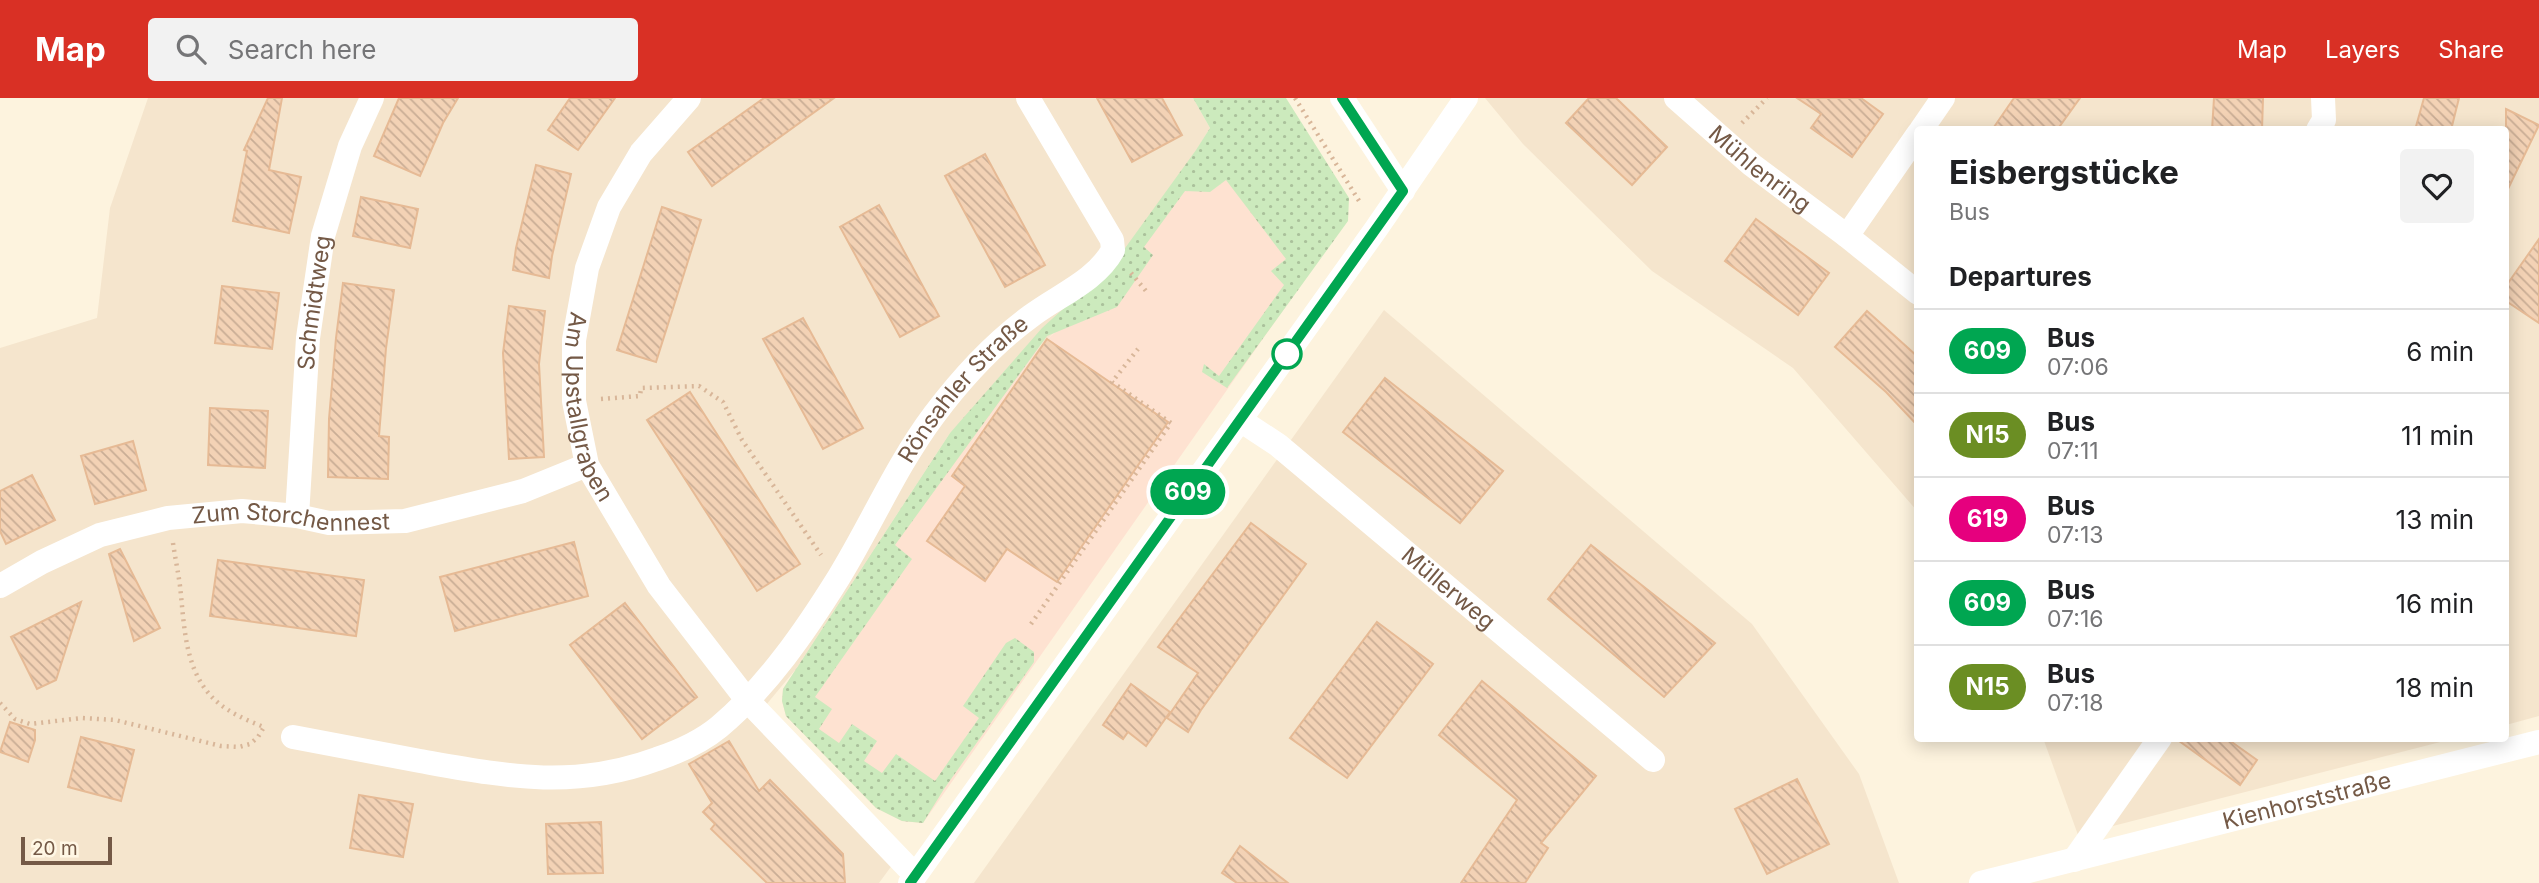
<!DOCTYPE html>
<meta charset="utf-8">
<style>
:root{--surface:#fff;--page:#f2f2f2;--text:#202124;--muted:#757577;--line:#e0e0e0;--accent:#d93025}
body{margin:0;font-family:Inter,sans-serif;background:var(--page);color:var(--text);height:100vh;display:flex;flex-direction:column;font-size:26px;white-space:nowrap}
*{box-sizing:border-box;margin:0}
p{font-size:23px;color:var(--muted)}
.icon{flex:none;width:38px;height:38px;fill:none;stroke:currentColor;stroke-width:2;stroke-linecap:round;stroke-linejoin:round}
.map{position:relative;flex:1;overflow:hidden}
.details{position:absolute;left:1914px;top:28px;width:595px;height:616px;display:flex;flex-direction:column;background:var(--surface);border-radius:7px;box-shadow:0 4px 18px #0003}
.details>*{flex:none}
.badge{padding:0 14px;border-radius:23px;font-size:24px;line-height:46px}
.scale{position:absolute;left:21px;bottom:18px;width:91px;box-sizing:border-box;padding-left:7px;border:4px solid #745946;border-top:0;font-size:19px;line-height:24px;white-space:nowrap;color:#745946;-webkit-text-stroke:5px #fff7e5;paint-order:stroke}
.map>.badge{position:absolute;translate:-50% -50%;box-shadow:0 0 0 4px #fff}
h2{padding:0 35px;font-size:26px;line-height:63px}
.round{display:grid;place-items:center;flex:none;width:74px;height:74px;border-radius:7px;background:var(--page)}
.overview{display:flex;align-items:center;justify-content:space-between;height:119px;padding:0 35px}
h1{font-size:33px;font-weight:700;line-height:52px}
ul{padding:0;list-style:none}
li{display:flex;align-items:center;gap:21px;height:84px;padding:0 35px;border-top:2px solid var(--line)}
li div{flex:1}
li b{display:block;font-size:26px}
li em{font-style:normal}
li .badge{min-width:77px;font-weight:700;text-align:center}
header{display:flex;align-items:center;gap:42px;box-sizing:border-box;height:98px;padding:0 35px;background:var(--accent);color:#fff}
header strong{font-size:33px}
nav{display:flex;gap:38px;margin-inline-start:auto;font-size:24px}
.search{width:490px;height:63px;background:var(--page);display:flex;align-items:center;gap:18px;box-sizing:border-box;padding:0 24px;border-radius:7px;color:var(--muted);font-size:26px}
.map>svg:first-child{display:block}
.residential{fill:#f5e5cd}
.commercial{fill:#fee2d1}
.grass{fill:url(#grass-dots)}
.building{fill:url(#building-back-hatch);stroke:#e6ba95;stroke-width:2}
.lines{fill:none;stroke-linecap:round;stroke-linejoin:round}
.path{stroke:#d8b699;stroke-width:4.5;stroke-dasharray:2 5;stroke-linecap:butt}
.minor{stroke:#fff;stroke-width:24}
.line-casing{stroke:#fff;stroke-width:16}
.line{stroke:#00a651;stroke-width:10}
.stop-dot{fill:#fff;stroke:#00a651;stroke-width:3.5}
.labels{text-anchor:middle;dominant-baseline:central;stroke-width:5;stroke-linejoin:round;paint-order:stroke}
.street-label{font-size:23px;fill:#745946;stroke:#fff7e5}
</style>
<header>
<strong>Map</strong>
<div class="search"><svg class="icon" aria-label="search" viewBox="0 0 24 24"><circle cx="10" cy="10" r="6"/><path d="M15 15l6 6"/></svg>Search here</div>
<nav><a>Map</a><a>Layers</a><a>Share</a></nav>
</header>
<div class="map">
<svg width="2539" height="785" viewBox="0 0 2539 785">
<defs>
<pattern id="grass-dots" width="8" height="8" patternUnits="userSpaceOnUse" patternTransform="scale(1.75)"><rect width="8" height="8" fill="#cceabd"/><path d="M2 2h.1M6 6h.1" fill="none" stroke="#aac19b" stroke-width="1.8" stroke-linecap="round"/></pattern>
<pattern id="building-back-hatch" width="6" height="6" patternUnits="userSpaceOnUse" patternTransform="scale(1.75)"><rect width="6" height="6" fill="#f3d2b5"/><path d="M-1 5l2 2M0 0l6 6M5-1l2 2" fill="none" stroke="#c9ad95"/></pattern>
</defs>
<rect width="100%" height="100%" fill="#fdf3de"/>
<g class="residential">
<path d="M148,0H1193L1210,30L1130,161L950,335L796,571L755,620L901,755L879,785H0V250L97,220L110,110Z"/>
<path d="M1485,0H2539V618L2506,627V32H1918V414L1793,270L1652,173L1523,46Z"/>
<path d="M1384,212L1752,526L1859,676L1899,785H974Z"/>
<path d="M2043,640L2452,641L2078,737Z"/>
</g>
<path class="commercial" d="M1196,52L1314,168L923,725L902,723L876,710L786,618L782,603L783,591L950,335L1130,162Z"/>
<path class="grass" d="M1193,0H1286L1349,100L1348,123L1227,290L1202,274L1204,266L1219,278L1284,187L1271,173L1286,161L1226,82L1210,94L1185,93L1144,149L1153,157L1117,209L1047,238L895,447L912,461L815,599L832,611L819,631L839,645L852,626L877,643L864,663L882,675L896,656L935,683L979,620L963,608L1006,545L1015,540L1034,554V564L944,691L923,725L902,723L876,710L786,618L782,603L783,591L950,335L1042,230L1115,164L1196,52L1210,30Z"/>
<g class="building">
<path d="M268,0H282L269,72L301,79L289,135L233,123L247,53L244,52Z"/>
<path d="M399,0H458L443,25L420,78L374,58Z"/>
<path d="M570,0H615L578,52L548,32Z"/>
<path d="M764,0H834L712,88L688,54Z"/>
<path d="M1097,0H1162L1182,37L1132,64Z"/>
<path d="M1589,0H1616L1667,49L1632,87L1566,25Z"/>
<path d="M1797,0H1861L1883,16L1852,59L1811,30L1821,16Z"/>
<path d="M2014,0H2080L2057,32H1992Z"/>
<path d="M2214,0H2263L2262,32H2212Z"/>
<path d="M2424,0H2459L2451,32H2415Z"/>
<path d="M2506,11L2539,27L2506,95Z"/>
<path d="M985,56L1045,167L1005,189L945,78Z"/>
<path d="M536,67L571,76L552,158L549,180L513,172L516,150Z"/>
<path d="M361,99L418,111L410,150L353,138Z"/>
<path d="M879,107L939,218L900,239L840,129Z"/>
<path d="M662,109L701,122L656,264L617,252Z"/>
<path d="M1756,121L1829,175L1798,217L1725,163Z"/>
<path d="M2539,141V225L2506,203V188Z"/>
<path d="M343,185L394,192L386,250L379,338L389,339L388,381L328,379L329,321L336,240Z"/>
<path d="M222,188L279,195L272,251L215,245Z"/>
<path d="M509,208L545,213L539,266L544,359L509,361L503,255Z"/>
<path d="M1867,213L1918,259V328L1886,294L1835,249Z"/>
<path d="M803,220L863,330L823,351L763,241Z"/>
<path d="M1047,241L1168,324L1057,484L1007,451L985,483L927,443L965,388L952,378Z"/>
<path d="M1385,280L1503,373L1460,425L1343,334Z"/>
<path d="M690,294L800,466L757,493L647,322Z"/>
<path d="M210,310L268,313L265,370L208,367Z"/>
<path d="M133,343L146,392L95,406L81,358Z"/>
<path d="M32,377L55,422L6,446L0,433V393Z"/>
<path d="M1251,425L1306,466L1201,612L1188,634L1167,620L1198,575L1158,549Z"/>
<path d="M574,444L588,498L455,533L440,479Z"/>
<path d="M1591,447L1715,545L1664,599L1548,501Z"/>
<path d="M120,451L160,530L134,543L109,456Z"/>
<path d="M218,462L364,482L356,538L210,518Z"/>
<path d="M81,504L56,582L37,591L11,539Z"/>
<path d="M625,505L697,599L642,641L570,547Z"/>
<path d="M1377,524L1433,566L1347,680L1290,640Z"/>
<path d="M1482,583L1596,678L1541,745L1548,750L1525,785H1461L1517,702L1439,637Z"/>
<path d="M1131,586L1170,614L1146,648L1128,634L1123,641L1103,627Z"/>
<path d="M10,624L35,632V642L28,664L0,654Z"/>
<path d="M81,639L134,652L121,703L68,689Z"/>
<path d="M2175,640H2226L2257,662L2240,687Z"/>
<path d="M729,643L759,693L770,682L843,756L845,785H767L711,731L715,726L703,714L712,705L689,666Z"/>
<path d="M1797,681L1829,746L1767,776L1735,711Z"/>
<path d="M359,697L413,706L403,759L350,750Z"/>
<path d="M601,724L603,775L548,776L546,726Z"/>
<path d="M1240,748L1253,758L1288,785H1237L1222,775Z"/>
</g>
<g class="lines">
<g class="path">
<path d="M1295,0L1361,106"/>
<path d="M1742,25L1767,0"/>
<path d="M1131,175L1146,193"/>
<path d="M601,301L640,298L641,290L699,288L723,304L742,342L821,457"/>
<path d="M173,445C175,459 178,473 180,488C185,532 184,582 225,610C237,618 251,624 264,629"/>
<path d="M1031,526L1171,325L1112,284L1138,251"/>
<path d="M0,605L15,621L30,626L82,620L115,622L221,648L239,649L250,646L258,639L264,629"/>
</g>
<g class="minor">
<path id="s1" d="M689,0L641,55L609,109L587,170L574,242V303L587,367L659,488L747,602L915,777"/>
<path d="M1342,0L1403,93"/>
<path id="s2" d="M1676,0L1752,67L1847,138L1918,36"/>
<path d="M1921,32L1943,0"/>
<path d="M2318,32L2324,22L2323,0"/>
<path d="M1847,138L1918,195"/>
<path id="s3" d="M1240,322L1278,347L1653,662"/>
<path id="s4" d="M297,418L308,240L323,138L350,48L372,0"/>
<path id="s5" d="M0,488L42,464L100,437L168,420L242,413L297,418L329,425L405,423L523,393L587,367"/>
<path id="s6" d="M293,639C335,647 378,655 420,663C505,678 573,692 657,661C678,654 702,643 719,629C767,589 806,532 839,479C872,425 896,368 934,317C961,281 994,245 1031,218C1059,197 1096,183 1113,152L1112,142L1028,0"/>
<path d="M2074,762L2160,640"/>
<path d="M910,785L1376,131L1466,0"/>
<path id="s7" d="M1981,785L2539,644"/>
</g>
</g>
<g class="lines">
<g class="line-casing">
<path id="line" d="M910,785L1403,93L1342,0"/>
</g>
<use href="#line" class="line"/>
</g>
<circle class="stop-dot" cx="1287" cy="256" r="14"/>
<g class="labels">
<g class="street-label">
<text stroke="none"><textPath href="#s2" startOffset="110">Mühlenring</textPath></text>
<text stroke="none"><textPath href="#s4" startOffset="214">Schmidtweg</textPath></text>
<text stroke="none"><textPath href="#s6" startOffset="859">Rönsahler Straße</textPath></text>
<text stroke="none"><textPath href="#s1" startOffset="343">Am Upstallgraben</textPath></text>
<text stroke="none"><textPath href="#s5" startOffset="306">Zum Storchennest</textPath></text>
<text stroke="none"><textPath href="#s3" startOffset="268">Müllerweg</textPath></text>
<text stroke="none"><textPath href="#s7" startOffset="336">Kienhorststraße</textPath></text>
</g>
</g>
</svg>
<div class="scale">20 m</div>
<b class="badge" style="left:1188px;top:394px;background:#00a651;color:#fff">609</b>
<section class="details">
<div class="overview"><div><h1>Eisbergstücke</h1><p>Bus</p></div><a class="round"><svg class="icon" aria-label="heart" viewBox="0 0 24 24"><path d="M12 20l-8-8c-3-5 5-10 8-4 3-6 11-1 8 4z"/></svg></a></div>
<h2>Departures</h2>
<ul>
<li><span class="badge" style="background:#00a651;color:#fff">609</span><div><b>Bus</b><p>07:06</p></div><em>6 min</em></li>
<li><span class="badge" style="background:#6b8e23;color:#fff">N15</span><div><b>Bus</b><p>07:11</p></div><em>11 min</em></li>
<li><span class="badge" style="background:#e6007e;color:#fff">619</span><div><b>Bus</b><p>07:13</p></div><em>13 min</em></li>
<li><span class="badge" style="background:#00a651;color:#fff">609</span><div><b>Bus</b><p>07:16</p></div><em>16 min</em></li>
<li><span class="badge" style="background:#6b8e23;color:#fff">N15</span><div><b>Bus</b><p>07:18</p></div><em>18 min</em></li>
</ul>
</section>
</div>
